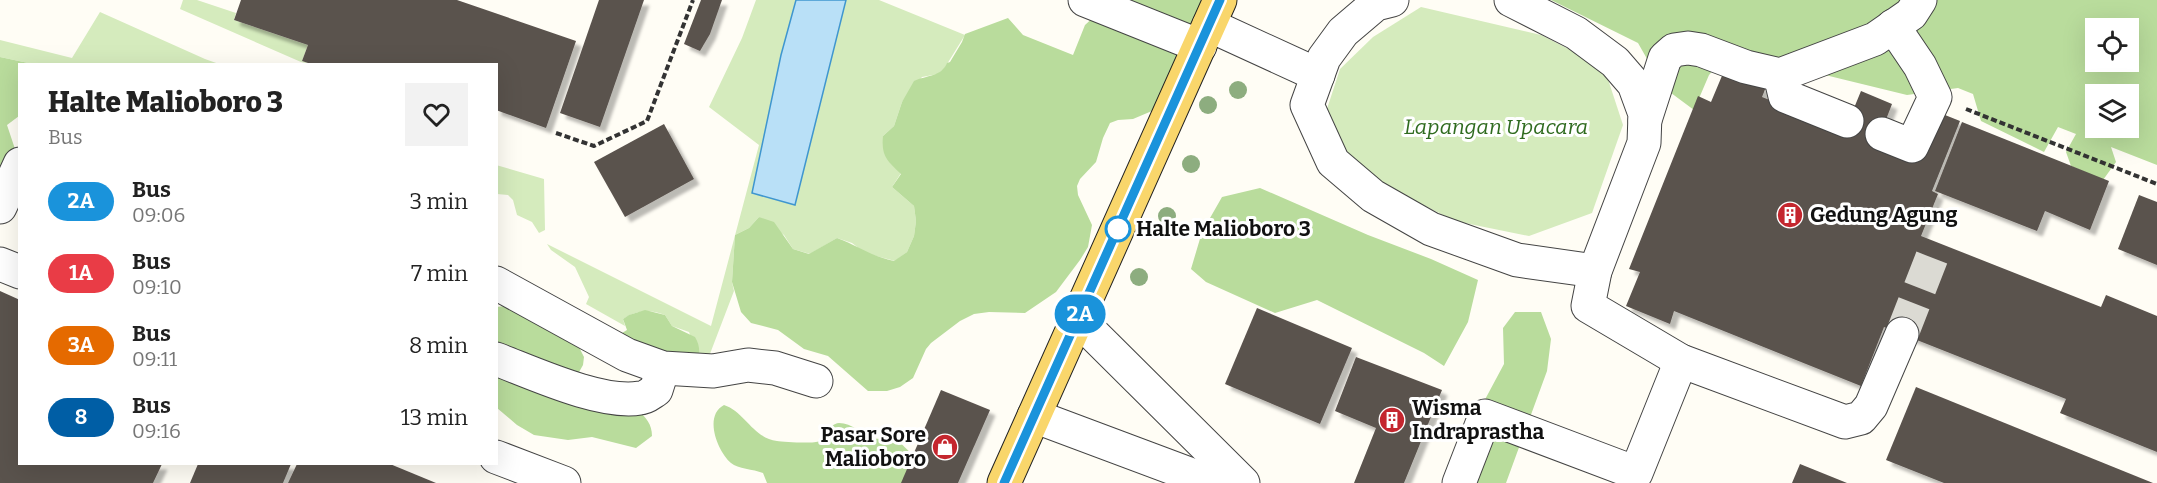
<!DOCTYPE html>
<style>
:root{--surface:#fff;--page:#f2f2f2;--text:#222;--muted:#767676}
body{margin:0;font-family:Bitter,serif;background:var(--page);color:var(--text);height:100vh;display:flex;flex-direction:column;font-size:22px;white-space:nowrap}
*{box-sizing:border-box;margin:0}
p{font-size:20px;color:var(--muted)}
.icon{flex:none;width:33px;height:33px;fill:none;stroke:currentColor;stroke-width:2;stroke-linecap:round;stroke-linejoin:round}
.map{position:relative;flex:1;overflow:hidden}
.details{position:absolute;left:18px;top:63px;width:480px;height:402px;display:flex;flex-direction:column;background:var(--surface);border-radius:0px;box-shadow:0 6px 24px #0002}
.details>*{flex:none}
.badge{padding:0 12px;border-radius:20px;font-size:21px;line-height:39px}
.tools{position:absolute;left:2085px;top:18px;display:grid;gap:12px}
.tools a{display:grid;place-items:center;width:54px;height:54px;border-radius:0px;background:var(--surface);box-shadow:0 6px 24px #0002;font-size:30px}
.map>.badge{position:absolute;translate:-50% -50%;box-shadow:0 0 0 3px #fff}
.round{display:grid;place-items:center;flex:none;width:63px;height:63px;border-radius:0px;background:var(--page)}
.headline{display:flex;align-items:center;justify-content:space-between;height:102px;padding:0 30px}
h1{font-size:28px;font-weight:800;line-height:45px}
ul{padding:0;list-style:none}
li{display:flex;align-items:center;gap:18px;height:72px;padding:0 30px}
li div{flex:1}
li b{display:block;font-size:22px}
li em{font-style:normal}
li .badge{min-width:66px;font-weight:700;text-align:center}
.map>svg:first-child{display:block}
.green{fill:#d5ebbd}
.forest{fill:#b9dc9c;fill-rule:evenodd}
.water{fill:#b9e0f7;stroke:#3f96cf;stroke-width:1.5}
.building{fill:#5a524d;filter:url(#shadow)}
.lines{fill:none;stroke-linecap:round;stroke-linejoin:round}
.minor-tunnel{stroke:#dbdad3;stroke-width:33;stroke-dasharray:33 16;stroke-linecap:butt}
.minor-casing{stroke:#444;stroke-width:35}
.major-casing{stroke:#222;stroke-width:35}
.path{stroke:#333;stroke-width:4;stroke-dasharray:6 3;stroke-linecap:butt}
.minor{stroke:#fff;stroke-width:33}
.major{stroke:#f9d66b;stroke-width:33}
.tree{fill:#8dad7f}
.line-casing{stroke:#fff;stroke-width:14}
.line{stroke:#1a93db;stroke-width:9}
.stop-dot{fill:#fff;stroke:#1a93db;stroke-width:3}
.labels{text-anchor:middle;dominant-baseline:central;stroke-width:6;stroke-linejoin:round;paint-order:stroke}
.park-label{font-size:21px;font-style:italic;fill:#2f6b1f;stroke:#fff}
.poi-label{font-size:21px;font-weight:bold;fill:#111;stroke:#fff;text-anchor:start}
.stop-label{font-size:21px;font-weight:bold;fill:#111;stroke:#fff;text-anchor:start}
</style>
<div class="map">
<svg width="2157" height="483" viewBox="0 0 2157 483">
<defs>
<filter id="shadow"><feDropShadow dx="5.5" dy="5.5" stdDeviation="1.5" flood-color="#0004"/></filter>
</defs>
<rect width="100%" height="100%" fill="#fffdf5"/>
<g class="green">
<path d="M183,0H197L236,13L234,20L308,45L302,61L311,64L301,62L180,9Z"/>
<path d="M756,0H796L781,55L753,193L795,205L846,0H879L965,35L944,69L938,74L922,77L902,102L894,126L883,136L890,163L901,173L892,187L914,206L916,221L914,236L907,252L895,261L865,253L852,243L837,238L810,254L793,249L784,235L759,217L749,228L735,235L732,282L734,291L708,359L699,360L689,332L672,326L665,315C651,309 636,310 623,319L625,326L586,304L589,297L575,267L551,250L547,244L711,326L759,145L709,107L742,38Z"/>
<path d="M1421,7L1541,35L1604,67L1623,125L1592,213L1529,236L1455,221L1372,179L1333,142L1326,112L1340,69L1373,37Z"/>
<path d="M100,12L205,59L219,64H33L0,57V40L72,58Z"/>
<path d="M496,165L544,179L545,230L539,233L532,222L517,215L513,200L508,195L497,194Z"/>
</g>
<g class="forest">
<path d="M1105,0H1224L1159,108L1133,119L1118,120L1110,123L1103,138L1096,162L1080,179L1077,186L1078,195L1092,225L1088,247L1080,260L1056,292L1025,313L989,312L974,314L960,321L931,343L926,349L913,378L900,387L887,391H868L828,356L804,349L778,330L751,323L741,312L732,282L735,235L749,228L759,217L774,222L793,249L809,254L837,238C859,246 870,256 894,261L907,252L914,236L916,221L914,206L892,187L901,174C887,161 881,156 883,136L894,126L902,102L914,81C927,75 941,77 947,63L950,62L962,42L965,34L1008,18L1023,35L1073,55L1085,25L1097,14Z"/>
<path d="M1551,0H2157V165L2111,147L2116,162L2103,180L2071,166L2066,152L2076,134L2058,127L2044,152L1981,121L1973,94L1958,88L1907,95L1776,63L1728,54L1709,75L1694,110L1663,87L1638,43ZM2096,28H2128V62H2096ZM2096,94H2128V128H2096Z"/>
<path d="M0,57L33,64H20L19,116L7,125L15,149L0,187Z"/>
<path d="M1260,188L1368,235L1431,259L1478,280L1468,322L1444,366L1424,353L1317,300L1275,313L1206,282L1191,269L1202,232L1222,197Z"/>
<path d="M505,306L577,343L584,357L583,365L574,381V405L582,408L638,410C646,418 652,424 652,436L636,448L592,437L568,440L534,435L517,425L497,408L496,307Z"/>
<path d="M645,310L665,315L672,326L695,337C701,347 700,356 696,367L617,336L627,330L623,319L629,315Z"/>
<path d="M1515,312H1541L1551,339L1547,371L1506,483H1468L1466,435L1504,364L1503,328Z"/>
<path d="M724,405C745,412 753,438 777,441C783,442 816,444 819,441C827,437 828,424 839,423C852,423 862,434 872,439C902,437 895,440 917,458L916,483H767L763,473C753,469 738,469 731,463C718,452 703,416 724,405Z"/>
</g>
<path class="water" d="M796,0H846L795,205L752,193L781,55Z"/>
<g class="building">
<path d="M241,0H457L576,41L546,128L496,110V64H311L302,61L308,45L234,20Z"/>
<path d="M599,0H644L600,127L560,113Z"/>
<path d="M701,0H722L710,34L700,51L684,44Z"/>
<path d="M1724,71L1766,87L1762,97L1845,130L1861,91L1892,104L1877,143L1935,111L1960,121L1932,191L1938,194L1921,236L2101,307L2106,295L2157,316V452L2060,413L2066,399L1884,327L1861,386L1674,311L1670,324L1626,306L1640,272L1629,269L1698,96L1711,102Z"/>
<path d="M1962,122L2109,181L2090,230L2045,211L2037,231L1935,191Z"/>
<path d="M664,124L694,179L625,217L594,162Z"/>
<path d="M2139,195L2157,202V265L2118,249Z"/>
<path d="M0,291L20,300V464H162L153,483H0Z"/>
<path d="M1257,308L1352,348L1320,424L1225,384Z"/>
<path d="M1356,357L1442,390L1404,483H1354L1376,428L1335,411Z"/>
<path d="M1916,387L2153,483H1944L1886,460Z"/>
<path d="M941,390L990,410L958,483H901Z"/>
<path d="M198,464H291L283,483H190Z"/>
<path d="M297,464H390L436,483H288Z"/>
<path d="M1800,464L1847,483H1792Z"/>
</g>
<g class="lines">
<path class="minor-tunnel" d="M1902,334L1934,252"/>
<g class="minor-casing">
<g id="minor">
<path d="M1085,0L1200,46"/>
<path d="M1392,0L1376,4L1343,32L1324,58L1307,105L1333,162L1373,196L1431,229L1517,260L1595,271"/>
<path d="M1511,0L1576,33L1615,62L1634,84L1645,114L1644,143L1595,271L1588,306L1681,361L1845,422L1861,418L1871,406L1902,334"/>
<path d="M1209,25L1318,75"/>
<path d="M1780,75L1785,96L1847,121"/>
<path d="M1645,120L1665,58L1674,50L1688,48L1701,50L1746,67L1780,75L1875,39L1911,14L1920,0"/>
<path d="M1882,134L1912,146L1935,97L1920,66L1893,26"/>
<path d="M0,207L20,164"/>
<path d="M0,264L20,272"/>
<path d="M496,283L627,355L663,368L713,371L748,365L775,368L816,381"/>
<path d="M1078,319L1243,483"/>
<path d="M496,359C533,373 602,405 640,398C646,398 651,393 656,390L663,368"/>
<path d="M1034,416L1213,483"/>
<path d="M496,457L564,483"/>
<path d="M1459,483L1485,416L1636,473L1681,361"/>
</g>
</g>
<g class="major-casing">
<path id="major" d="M1004,483L1220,0"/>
</g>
<g class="path">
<path d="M1966,109L2157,184"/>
<path d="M556,133L594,146L647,121L693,0"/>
</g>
<use href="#minor" class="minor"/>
<use href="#major" class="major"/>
</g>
<g class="tree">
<circle cx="1238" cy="90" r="9"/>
<circle cx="1208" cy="105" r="9"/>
<circle cx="1191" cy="164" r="9"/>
<circle cx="1167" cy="216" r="9"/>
<circle cx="1139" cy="277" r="9"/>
</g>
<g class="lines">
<g class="line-casing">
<path id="line" d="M1004,483L1220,0"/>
</g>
<use href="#line" class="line"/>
</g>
<defs>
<g id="building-disc" transform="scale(1.35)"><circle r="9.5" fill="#c4262e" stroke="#fff"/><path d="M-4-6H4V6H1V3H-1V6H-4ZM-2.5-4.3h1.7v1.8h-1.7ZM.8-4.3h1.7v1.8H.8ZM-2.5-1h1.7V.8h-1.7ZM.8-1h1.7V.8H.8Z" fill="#fff"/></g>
<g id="shop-disc" transform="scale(1.35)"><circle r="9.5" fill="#c4262e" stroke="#fff"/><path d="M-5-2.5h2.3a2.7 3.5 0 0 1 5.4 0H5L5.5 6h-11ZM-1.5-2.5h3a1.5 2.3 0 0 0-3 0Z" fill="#fff"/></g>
</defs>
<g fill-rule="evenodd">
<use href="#building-disc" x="1790" y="215"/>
<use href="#building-disc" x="1392" y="420"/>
<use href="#shop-disc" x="945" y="447"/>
</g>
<circle class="stop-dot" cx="1118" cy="229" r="12"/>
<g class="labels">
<g class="park-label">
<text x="1496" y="127">Lapangan Upacara</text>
</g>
<g class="poi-label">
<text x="1810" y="215">Gedung Agung</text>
<text x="1412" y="408">Wisma<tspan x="1412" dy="24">Indraprastha</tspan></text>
<text x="926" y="435" text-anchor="end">Pasar Sore<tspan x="926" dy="24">Malioboro</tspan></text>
</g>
<g class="stop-label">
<text x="1136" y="229">Halte Malioboro 3</text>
</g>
</g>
</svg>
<div class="tools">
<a><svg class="icon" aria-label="locate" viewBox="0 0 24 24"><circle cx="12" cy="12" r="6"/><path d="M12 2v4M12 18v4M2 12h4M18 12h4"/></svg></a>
<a><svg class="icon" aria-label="layers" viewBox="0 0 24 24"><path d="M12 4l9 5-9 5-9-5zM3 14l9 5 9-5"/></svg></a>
</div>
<b class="badge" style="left:1080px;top:314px;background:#1a93db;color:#fff">2A</b>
<section class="details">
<div class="headline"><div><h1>Halte Malioboro 3</h1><p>Bus</p></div><a class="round"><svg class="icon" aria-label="heart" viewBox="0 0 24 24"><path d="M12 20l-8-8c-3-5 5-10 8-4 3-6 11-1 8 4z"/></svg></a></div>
<ul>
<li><span class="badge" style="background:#1a93db;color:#fff">2A</span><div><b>Bus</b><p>09:06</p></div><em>3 min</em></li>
<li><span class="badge" style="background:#e93c46;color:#fff">1A</span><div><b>Bus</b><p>09:10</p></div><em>7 min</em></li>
<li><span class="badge" style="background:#e56a00;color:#fff">3A</span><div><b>Bus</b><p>09:11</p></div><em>8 min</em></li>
<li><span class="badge" style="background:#005ea5;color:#fff">8</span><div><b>Bus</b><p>09:16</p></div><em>13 min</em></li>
</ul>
</section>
</div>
